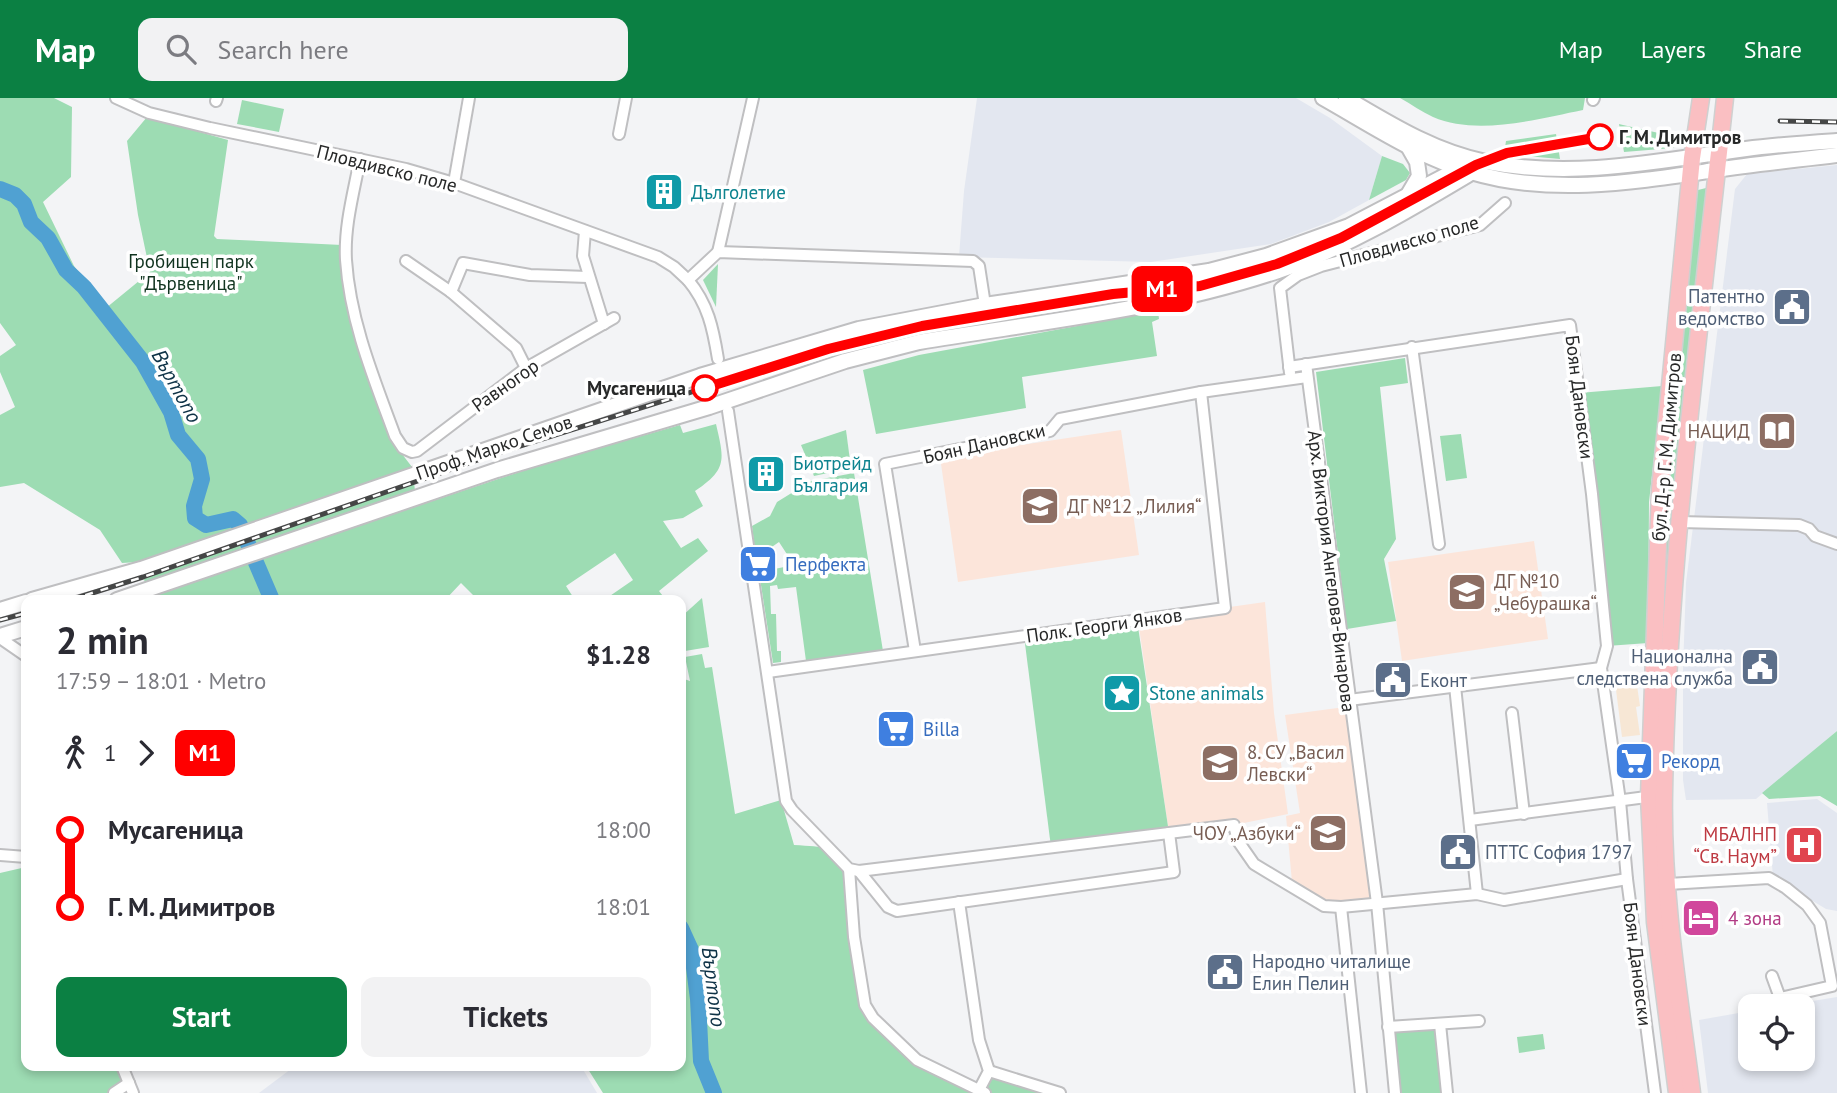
<!DOCTYPE html>
<meta charset="utf-8">
<style>
:root{--surface:#fff;--page:#f2f2f3;--text:#2b2b33;--muted:#7c7c81;--accent:#0b8043}
body{margin:0;font-family:"PT Sans",sans-serif;background:var(--page);color:var(--text);height:100vh;display:flex;flex-direction:column;font-size:26px;white-space:nowrap}
*{box-sizing:border-box;margin:0}
p{font-size:23px;color:var(--muted)}
.icon{flex:none;width:38px;height:38px;fill:none;stroke:currentColor;stroke-width:2;stroke-linecap:round;stroke-linejoin:round}
.map{position:relative;flex:1;overflow:hidden}
.sheet{position:absolute;left:21px;top:497px;width:665px;height:476px;display:flex;flex-direction:column;background:var(--surface);border-radius:14px;box-shadow:0 4px 10px #0003}
.sheet>*{flex:none}
.badge{padding:0 14px;border-radius:10px;font-size:24px;line-height:46px}
.tools{position:absolute;left:1738px;top:896px;display:grid;gap:14px}
.tools a{display:grid;place-items:center;width:77px;height:77px;border-radius:14px;background:var(--surface);box-shadow:0 4px 10px #0003;font-size:35px}
.map>.badge{position:absolute;translate:-50% -50%;box-shadow:0 0 0 4px #fff}
.legs{display:flex;align-items:center;gap:10px;height:77px;padding:0 35px;font-size:23px}
.legs p{margin-inline-start:auto}
.overview{display:flex;align-items:center;justify-content:space-between;height:119px;padding:0 35px}
h1{font-size:38px;font-weight:800;line-height:52px}
.primary-button{display:flex;gap:14px;margin-top:auto;padding:14px 35px}
.primary-button a{flex:1;height:80px;border-radius:14px;background:var(--accent);color:#fff;font-size:28px;font-weight:800;line-height:80px;text-align:center}
.primary-button a+a{background:var(--page);color:var(--text)}
ul{padding:0 35px;list-style:none}
li{display:flex;align-items:center;gap:24px;height:77px;font-size:26px}
li i{display:grid;place-items:center;width:10px;height:100%;margin:0 9px;background:currentColor}
li i::after{content:'';width:18px;height:18px;margin:-9px;border:5px solid;border-radius:50%;background:var(--surface)}
li p{margin-inline-start:auto}
li:first-child i{background:linear-gradient(#0000 50%,currentColor 0)}
li:last-child i{background:linear-gradient(currentColor 50%,#0000 0)}
header{display:flex;align-items:center;gap:42px;box-sizing:border-box;height:98px;padding:0 35px;background:var(--accent);color:#fff}
header strong{font-size:33px}
nav{display:flex;gap:38px;margin-inline-start:auto;font-size:24px}
.search{width:490px;height:63px;background:var(--page);display:flex;align-items:center;gap:18px;box-sizing:border-box;padding:0 24px;border-radius:14px;color:var(--muted);font-size:26px}
.map>svg:first-child{display:block}
.commercial{fill:#f7e7d5}
.built{fill:#e3e7f0}
.education{fill:#fce5da}
.green{fill:#9ddcb3}
.lines{fill:none;stroke-linecap:round;stroke-linejoin:round}
.river{stroke:#50a1d2;stroke-width:16}
.minor-tunnel{stroke:#cacbcd;stroke-width:10;stroke-dasharray:10 5;stroke-linecap:butt}
.minor-casing{stroke:#bfbfc1;stroke-width:14}
.secondary-casing{stroke:#bfbfc1;stroke-width:18}
.primary-casing{stroke:#cfd0d0;stroke-width:19}
.minor{stroke:#fff;stroke-width:10}
.secondary{stroke:#fff;stroke-width:14}
.primary{stroke:#fabfc2;stroke-width:16}
.rail-casing{stroke:#454646;stroke-width:5}
.rail{stroke:#fff;stroke-width:2.5;stroke-dasharray:8;stroke-linecap:butt}
.line-1-casing{stroke:#fff;stroke-width:16}
.line-1{stroke:#f00;stroke-width:10}
.stop-1-dot{fill:#fff;stroke:#f00;stroke-width:3.5}
.labels{text-anchor:middle;dominant-baseline:central;stroke-width:7;stroke-linejoin:round;paint-order:stroke}
.stop-label{font-size:19px;font-weight:bold;fill:#272828;stroke:#fff;text-anchor:start}
.street-label{font-size:19px;fill:#272828;stroke:#fff}
.culture-label{font-size:19px;fill:#0d838f;stroke:#fff;text-anchor:start}
.park-label{font-size:19px;fill:#113420;stroke:#fff}
.service-label{font-size:19px;fill:#4e5e75;stroke:#fff;text-anchor:start}
.education-label{font-size:19px;fill:#785e54;stroke:#fff;text-anchor:start}
.shop-label{font-size:19px;fill:#366cbe;stroke:#fff;text-anchor:start}
.health-label{font-size:19px;fill:#be3a42;stroke:#fff;text-anchor:end}
.hotel-label{font-size:19px;fill:#b23c85;stroke:#fff;text-anchor:start}
.water-label{font-size:21px;font-style:italic;fill:#0e3246;stroke:#fff}
</style>
<header>
<strong>Map</strong>
<div class="search"><svg class="icon" aria-label="search" viewBox="0 0 24 24"><circle cx="10" cy="10" r="6"/><path d="M15 15l6 6"/></svg>Search here</div>
<nav><a>Map</a><a>Layers</a><a>Share</a></nav>
</header>
<div class="map">
<svg width="1837" height="995" viewBox="0 0 1837 995">
<rect width="100%" height="100%" fill="#f3f4f6"/>
<path class="commercial" d="M1635,574L1640,608L1636,609L1640,637L1622,639L1614,576Z"/>
<g class="built">
<path d="M977,0H1296L1330,20L1382,58L1369,102L1329,124L1271,146L1151,164L959,159L964,93Z"/>
<path d="M1837,67V633L1756,701L1686,702L1683,682V571L1686,485L1735,91L1747,76Z"/>
<path d="M1817,701L1837,715V813L1826,811L1773,779L1767,705Z"/>
<path d="M1837,899V995H1708L1699,922L1750,913V961H1802V908H1782Z"/>
<path d="M295,968H581L597,995H259Z"/>
</g>
<g class="education">
<path d="M1121,332L1139,457L958,484L940,359Z"/>
<path d="M1534,443L1548,541L1402,563L1388,464Z"/>
<path d="M1265,504L1274,615L1288,716L1234,727L1169,735L1138,522Z"/>
<path d="M1345,609L1371,800L1333,805L1292,784L1286,718L1300,715L1285,617Z"/>
</g>
<g class="green">
<path d="M0,0H54L72,9L71,79L43,104L74,168L106,210L150,174L138,117L127,43L147,19L228,42L214,138L217,141L342,147L359,248L392,343L412,369L417,408L543,366L680,327L683,335L716,326C724,361 728,371 695,393L703,408L683,420L663,423L681,450L698,440L708,453L659,493L666,502H604L633,482L615,455L566,488L575,502H478L461,485L445,502H151L138,464L122,465L100,432L24,385L0,389V317L15,309L0,274V258L16,247L0,225Z"/>
<path d="M1400,0H1585L1583,12C1538,21 1477,38 1433,19C1422,14 1411,6 1400,0Z"/>
<path d="M242,2L284,11L279,34L237,26Z"/>
<path d="M1619,26L1623,27L1681,40L1673,50L1624,54Z"/>
<path d="M1556,36L1560,61L1504,56L1506,43Z"/>
<path d="M1382,58L1403,66L1410,75L1406,82L1369,102Z"/>
<path d="M1706,90L1680,400L1666,399L1696,95L1698,92Z"/>
<path d="M718,166L716,209L703,182Z"/>
<path d="M1194,179L1197,190L1150,200L1147,186Z"/>
<path d="M1158,213L1159,221L1152,224L1157,258L1022,279L1026,310L876,336L863,272L919,257Z"/>
<path d="M1405,260L1408,285L1380,289L1396,441L1384,461L1396,523L1347,531L1316,274Z"/>
<path d="M1662,288L1649,404L1648,545L1607,548L1579,295Z"/>
<path d="M846,332L851,370L814,378L801,347Z"/>
<path d="M1461,336L1467,380L1446,383L1440,338Z"/>
<path d="M854,375L883,553L806,563L796,489L778,491L777,487L770,488L771,516H776L777,553H781V564L773,565L759,474L794,467L779,444L756,460L752,428L770,418L777,404L811,383Z"/>
<path d="M1665,404L1679,406L1658,609L1663,526Z"/>
<path d="M702,500L709,549L685,553L681,519Z"/>
<path d="M1137,522L1169,735L1051,749L1024,538Z"/>
<path d="M702,556L705,570L712,569L735,716L781,702L794,747C826,749 832,747 846,778L873,920L917,962L978,992L989,973L1060,995H603L586,968H681V580L690,583L685,559Z"/>
<path d="M1837,633V708L1820,698L1769,701L1762,695Z"/>
<path d="M26,769V968H122L129,985L114,995H0V775Z"/>
<path d="M1440,926L1447,995H1395L1388,929Z"/>
<path d="M1543,936L1545,951L1519,955L1517,939Z"/>
</g>
<g class="lines">
<g class="river">
<path d="M0,91L15,97L24,106L31,124L48,140L66,172L84,189L143,264L171,314L178,337L198,361L202,381L194,408L195,420L206,427L233,421L240,427L272,502"/>
<path d="M681,830L692,854L698,901L701,963L714,995"/>
</g>
<path class="minor-tunnel" d="M718,268L727,310"/>
<g class="minor-casing">
<g id="minor">
<path d="M116,0L149,15L210,30L406,71L454,85L658,159L674,169L688,182L718,154L973,163L979,168L985,207"/>
<path d="M1593,2L1594,0"/>
<path d="M216,3L217,0"/>
<path d="M619,36L626,0"/>
<path d="M360,61C354,93 344,128 346,162C350,223 374,281 395,338L403,350L412,354L417,353L526,270L614,220"/>
<path d="M454,85L469,0"/>
<path d="M585,133L583,158L604,226"/>
<path d="M718,154L753,0"/>
<path d="M406,163L451,194L516,250L526,270"/>
<path d="M688,182C708,206 713,230 718,261"/>
<path d="M451,194L463,165L530,177L588,179"/>
<path d="M1412,249L1439,446"/>
<path d="M1306,266L1377,805L1395,995"/>
<path d="M1289,269L1570,227L1592,396L1607,548L1601,570L1620,703L1627,781L1655,995"/>
<path d="M1290,275L1280,190L1298,177L1321,168L1480,127L1505,105"/>
<path d="M728,313L786,703L792,712L849,771L859,773L1234,727L1238,743L1254,766L1324,808L1341,809L1477,796L1504,802L1627,781"/>
<path d="M1680,424L1799,427L1809,431L1815,438L1837,446"/>
<path d="M0,540L26,558"/>
<path d="M915,553L885,366L1050,333L1060,321L1201,294L1307,279"/>
<path d="M768,574L1225,510L1201,294"/>
<path d="M1455,588L1477,796"/>
<path d="M1349,602L1601,570"/>
<path d="M1512,615L1524,716"/>
<path d="M1470,722L1654,698"/>
<path d="M0,757L26,759"/>
<path d="M849,771L854,839L865,907L873,920L917,962L985,995"/>
<path d="M859,773L888,809L897,813L1174,774L1169,735"/>
<path d="M1668,786L1769,780L1786,790L1807,807L1820,825L1832,888L1780,900L1772,878"/>
<path d="M959,804L979,942L989,973L979,992"/>
<path d="M1341,809L1361,995"/>
<path d="M1440,926L1447,995"/>
<path d="M1388,929L1479,923"/>
<path d="M122,968L133,995"/>
<path d="M989,973L1060,995"/>
<path d="M114,995L129,985"/>
</g>
</g>
<g class="secondary-casing">
<g id="secondary">
<path d="M1323,0C1371,27 1418,59 1471,74C1551,98 1634,84 1715,72C1755,66 1796,62 1837,57"/>
<path d="M1346,0C1390,26 1435,54 1486,64C1574,81 1659,63 1746,51C1776,47 1807,45 1837,43"/>
<path d="M1409,95L1419,78L1417,64L1409,50"/>
<path d="M32,502L141,471L700,278L859,231L985,207L1209,173L1266,158L1349,128L1460,70L1484,64"/>
<path d="M117,502L497,372L709,309L845,263L919,244C1039,224 1162,212 1278,173C1346,150 1409,112 1471,75"/>
<path d="M0,512L26,504"/>
<path d="M0,538L26,530"/>
</g>
</g>
<g class="primary-casing">
<g id="primary">
<path d="M1677,995L1655,824L1649,699L1660,391L1692,60L1701,0"/>
<path d="M1692,995C1679,896 1662,795 1664,695C1668,463 1700,231 1725,0"/>
</g>
</g>
<use href="#minor" class="minor"/>
<use href="#secondary" class="secondary"/>
<use href="#primary" class="primary"/>
<g class="rail-casing">
<g id="rail">
<path d="M1780,23L1837,24"/>
<path d="M70,502L143,479L492,357L828,251L922,228L1113,196"/>
<path d="M0,522L26,515"/>
</g>
</g>
<use href="#rail" class="rail"/>
</g>
<g class="lines">
<g class="line-1-casing">
<path id="line-1" d="M705,290L828,251L922,228L1113,196L1200,188L1277,166L1341,140L1476,67L1507,55L1600,39"/>
</g>
<use href="#line-1" class="line-1"/>
</g>
<defs>
<g id="building-square" transform="scale(2.0125)"><rect x="-9" y="-9" width="18" height="18" rx="4" fill="#0f9aa8" stroke="#fff"/><path d="M-4-6H4V6H1V3H-1V6H-4ZM-2.5-4.3h1.7v1.8h-1.7ZM.8-4.3h1.7v1.8H.8ZM-2.5-1h1.7V.8h-1.7ZM.8-1h1.7V.8H.8Z" fill="#fff"/></g>
<g id="civic-square" transform="scale(2.0125)"><rect x="-9" y="-9" width="18" height="18" rx="4" fill="#5c6f8a" stroke="#fff"/><path d="M-.6-6.5H3V-4.5H.6V-3L4-1V1h2V6H-6V1h2V-1L-.6-3ZM-1.2 2.5V6h2.4V2.5Z" fill="#fff"/></g>
<g id="library-square" transform="scale(2.0125)"><rect x="-9" y="-9" width="18" height="18" rx="4" fill="#8d6e63" stroke="#fff"/><path d="M-6-4Q-3-5.5-.7-3.5V5Q-3 3-6 4ZM6-4Q3-5.5 .7-3.5V5Q3 3 6 4Z" fill="#fff"/></g>
<g id="school-square" transform="scale(2.0125)"><rect x="-9" y="-9" width="18" height="18" rx="4" fill="#8d6e63" stroke="#fff"/><path d="M0-5L7-2L0 1L-7-2ZM-4 1L0 2.5L4 1V4Q0 6-4 4Z" fill="#fff"/></g>
<g id="supermarket-square" transform="scale(2.0125)"><rect x="-9" y="-9" width="18" height="18" rx="4" fill="#3f7fe0" stroke="#fff"/><path d="M-6-5.5h2.5l.6 2H6L4.5 2H-2.5L-4.4-4H-6ZM-1.5 3.2a1.3 1.3 0 1 0 .1 0ZM3 3.2a1.3 1.3 0 1 0 .1 0Z" fill="#fff"/></g>
<g id="sight-square" transform="scale(2.0125)"><rect x="-9" y="-9" width="18" height="18" rx="4" fill="#0f9aa8" stroke="#fff"/><path d="M0-6L1.8-2.2L6-1.7L2.9 1.2L3.7 5.4L0 3.3L-3.7 5.4L-2.9 1.2L-6-1.7L-1.8-2.2Z" fill="#fff"/></g>
<g id="hospital-square" transform="scale(2.0125)"><rect x="-9" y="-9" width="18" height="18" rx="4" fill="#e0444e" stroke="#fff"/><path d="M-5-5h3v3.5h4V-5h3V5h-3V1.5h-4V5h-3Z" fill="#fff"/></g>
<g id="hotel-square" transform="scale(2.0125)"><rect x="-9" y="-9" width="18" height="18" rx="4" fill="#d1479c" stroke="#fff"/><path d="M-6-4.5h1.5V1H6V5H4.5V3h-9V5H-6ZM-4 0a1.8 1.8 0 1 1 3.6 0ZM.5 0V-2.5h3Q6-2.5 6 0Z" fill="#fff"/></g>
</defs>
<g fill-rule="evenodd">
<use href="#building-square" x="664" y="94"/>
<use href="#civic-square" x="1792" y="209"/>
<use href="#library-square" x="1777" y="333"/>
<use href="#building-square" x="766" y="376"/>
<use href="#school-square" x="1040" y="408"/>
<use href="#supermarket-square" x="758" y="466"/>
<use href="#school-square" x="1467" y="494"/>
<use href="#civic-square" x="1760" y="569"/>
<use href="#civic-square" x="1393" y="582"/>
<use href="#sight-square" x="1122" y="595"/>
<use href="#supermarket-square" x="896" y="631"/>
<use href="#supermarket-square" x="1634" y="663"/>
<use href="#school-square" x="1220" y="665"/>
<use href="#school-square" x="1328" y="735"/>
<use href="#hospital-square" x="1804" y="747"/>
<use href="#civic-square" x="1458" y="754"/>
<use href="#hotel-square" x="1701" y="820"/>
<use href="#civic-square" x="1225" y="874"/>
</g>
<g class="stop-1-dot">
<circle cx="1600" cy="39" r="12"/>
<circle cx="705" cy="290" r="12"/>
</g>
<g class="labels">
<g class="stop-label">
<text x="1619" y="39">Г. М. Димитров</text>
<text x="686" y="290" text-anchor="end">Мусагеница</text>
</g>
<g class="street-label">
<text transform="translate(387 70) rotate(14)">Пловдивско поле</text>
<text transform="translate(1409 143) rotate(-16)">Пловдивско поле</text>
<text transform="translate(505 287) rotate(-35)">Равногор</text>
<text transform="translate(1580 299) rotate(83)">Боян Дановски</text>
<text transform="translate(984 345) rotate(-13)">Боян Дановски</text>
<text transform="translate(494 349) rotate(-19)">Проф. Марко Семов</text>
<text transform="translate(1666 349) rotate(-85)">бул. Д-р Г. М. Димитров</text>
<text transform="translate(1332 473) rotate(83)">Арх. Виктория Ангелова-Винарова</text>
<text transform="translate(1104 527) rotate(-8)">Полк. Георги Янков</text>
<text transform="translate(1638 866) rotate(83)">Боян Дановски</text>
</g>
<g class="culture-label">
<text x="691" y="94">Дълголетие</text>
<text x="793" y="365">Биотрейд<tspan x="793" dy="22">България</tspan></text>
<text x="1149" y="595">Stone animals</text>
</g>
<g class="park-label">
<text x="191" y="163">Гробищен парк<tspan x="191" dy="22">"Дървеница"</tspan></text>
</g>
<g class="service-label">
<text x="1765" y="198" text-anchor="end">Патентно<tspan x="1765" dy="22">ведомство</tspan></text>
<text x="1733" y="558" text-anchor="end">Национална<tspan x="1733" dy="22">следствена служба</tspan></text>
<text x="1420" y="582">Еконт</text>
<text x="1485" y="754">ПТТС София 1797</text>
<text x="1252" y="863">Народно читалище<tspan x="1252" dy="22">Елин Пелин</tspan></text>
</g>
<g class="education-label">
<text x="1750" y="333" text-anchor="end">НАЦИД</text>
<text x="1067" y="408">ДГ №12 „Лилия“</text>
<text x="1494" y="483">ДГ №10<tspan x="1494" dy="22">„Чебурашка“</tspan></text>
<text x="1247" y="654">8. СУ „Васил<tspan x="1247" dy="22">Левски“</tspan></text>
<text x="1301" y="735" text-anchor="end">ЧОУ „Азбуки“</text>
</g>
<g class="shop-label">
<text x="785" y="466">Перфекта</text>
<text x="923" y="631">Billa</text>
<text x="1661" y="663">Рекорд</text>
</g>
<g class="health-label">
<text x="1777" y="736">MБАЛНП<tspan x="1777" dy="22">“Св. Наум”</tspan></text>
</g>
<g class="hotel-label">
<text x="1728" y="820">4 зона</text>
</g>
<g class="water-label">
<text transform="translate(177 288) rotate(61)">Въртопо</text>
<text transform="translate(714 889) rotate(83)">Въртопо</text>
</g>
</g>
</svg>
<div class="tools">
<a><svg class="icon" aria-label="locate" viewBox="0 0 24 24"><circle cx="12" cy="12" r="6"/><path d="M12 2v4M12 18v4M2 12h4M18 12h4"/></svg></a>
</div>
<b class="badge" style="left:1162px;top:191px;background:#f00;color:#fff">M1</b>
<section class="sheet">
<div class="overview"><div><h1>2 min</h1><p>17:59 – 18:01 · Metro</p></div><b>$1.28</b></div>
<div class="legs"><svg class="icon" aria-label="walk" viewBox="0 0 24 24"><circle cx="13" cy="4" r="2"/><path d="M13 8l-2 6 4 7M11 14l-3 7M7 12l3-4h3l4 4"/></svg>1<svg class="icon" aria-label="forward" viewBox="0 0 24 24"><path d="M9 5l7 7-7 7"/></svg><b class="badge" style="background:#f00;color:#fff">M1</b></div>
<ul>
<li><i style="color:#f00"></i><b>Мусагеница</b><p>18:00</p></li>
<li><i style="color:#f00"></i><b>Г. М. Димитров</b><p>18:01</p></li>
</ul>
<div class="primary-button"><a>Start</a><a>Tickets</a></div>
</section>
</div>
